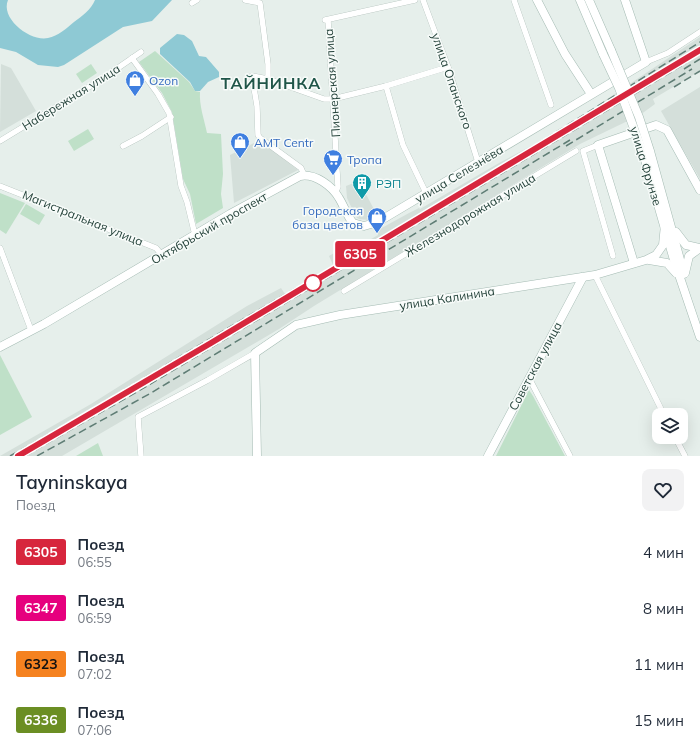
<!DOCTYPE html>
<html lang="ru">
<meta charset="utf-8">
<style>
:root{--surface:#fff;--page:#f2f2f3;--text:#1f2937;--muted:#747a83}
body{margin:0;font-family:Mulish,sans-serif;background:var(--page);color:var(--text);height:100vh;display:flex;flex-direction:column;font-size:15px;white-space:nowrap}
*{box-sizing:border-box;margin:0}
p{font-size:13px;color:var(--muted)}
.icon{flex:none;width:22px;height:22px;fill:none;stroke:currentColor;stroke-width:2;stroke-linecap:round;stroke-linejoin:round}
.map{position:relative;height:456px;overflow:hidden}
.panel{display:flex;flex-direction:column;background:var(--surface);flex:1}
.panel>*{flex:none}
.badge{padding:0 8px;border-radius:3px;font-size:14px;line-height:26px}
.controls{position:absolute;left:652px;top:408px;display:grid;gap:8px}
.controls a{display:grid;place-items:center;width:36px;height:36px;border-radius:8px;background:var(--surface);box-shadow:0 4px 16px #0002;font-size:20px}
.map>.badge{position:absolute;translate:-50% -50%;box-shadow:0 0 0 2px #fff}
.round{display:grid;place-items:center;flex:none;width:42px;height:42px;border-radius:8px;background:var(--page)}
.overview{display:flex;align-items:center;justify-content:space-between;height:68px;padding:0 16px}
h1{font-size:19px;font-weight:600;line-height:30px}
ul{padding:0;list-style:none}
li{display:flex;align-items:center;gap:12px;height:56px;padding:0 16px}
li div{flex:1}
li b{display:block;font-size:15px}
li em{font-style:normal}
li .badge{min-width:44px;font-weight:700;text-align:center}
.map>svg:first-child{display:block}
.built{fill:#d4dfda}
.green{fill:#bfe0c8}
.water{fill:#8ec9d4}
.lines{fill:none;stroke-linecap:round;stroke-linejoin:round}
.street-casing{stroke:#a8b8b2;stroke-width:6}
.secondary-casing{stroke:#a4bbb3;stroke-width:9}
.street{stroke:#fff;stroke-width:5.5}
.secondary{stroke:#fff;stroke-width:8}
.rail{stroke:#5f7d75;stroke-width:1.5;stroke-dasharray:8 4;stroke-linecap:butt}
.secondary-bridge-casing{stroke:#a4bbb3;stroke-width:9;stroke-linecap:butt}
.secondary-bridge{stroke:#fff;stroke-width:8}
.line-casing{stroke:#fff;stroke-width:9}
.line{stroke:#d7263d;stroke-width:6}
.stop-dot{fill:#fff;stroke:#d7263d;stroke-width:2}
.labels{text-anchor:middle;dominant-baseline:central;stroke-width:3;stroke-linejoin:round;paint-order:stroke}
.shop-label{font-size:12px;fill:#366cbe;stroke:#f7fbf9;text-anchor:start}
.street-label{font-size:12px;fill:#24423a;stroke:#f7fbf9}
.culture-label{font-size:12px;fill:#0d838f;stroke:#f7fbf9;text-anchor:start}
.district-label{font-size:16px;font-weight:bold;letter-spacing:1px;fill:#1f5548;stroke:#f7fbf9}
</style>
<div class="map">
<svg width="700" height="456" viewBox="0 0 700 456">
<rect width="100%" height="100%" fill="#e6efeb"/>
<g class="built">
<path d="M700,37V71L653,99L655,104L640,115L580,144L314,306L279,329L62,456H0L91,404L247,306L281,288L285,294L333,265L329,256L346,246L349,252L378,235V230L409,213L419,208L420,209L499,163L559,131Z"/>
<path d="M1,64L11,68L36,111L0,132Z"/>
<path d="M700,87V179L661,111Z"/>
<path d="M260,140L298,170L234,203L230,155Z"/>
<path d="M359,181L377,215L369,220L359,219L356,217L347,198L346,186Z"/>
</g>
<g class="green">
<path d="M155,51L189,82L195,91L200,92C199,105 204,119 207,133L221,134L223,174L221,194L223,208L196,224L190,194L183,179L172,112L162,93L139,62Z"/>
<path d="M91,64L97,73L82,83L76,74Z"/>
<path d="M88,129L94,139L74,151L68,141Z"/>
<path d="M0,193L25,203L6,234L0,230Z"/>
<path d="M26,204L45,215L39,225L20,214Z"/>
<path d="M0,355L32,417L0,435Z"/>
<path d="M529,390L533,396L565,456H496Z"/>
<path d="M98,443L103,456H76Z"/>
</g>
<g class="water">
<path d="M0,0H8C0,19 31,42 48,38C58,36 67,28 74,22C82,16 91,10 95,0H172L152,21L123,27L64,65L58,67L38,65L16,52L0,48Z"/>
<path d="M177,34L184,35L192,41L199,56L206,57L219,72V77L208,82L200,91H195L190,82L160,54V48Z"/>
</g>
<g class="lines">
<g class="street-casing">
<g id="street">
<path d="M245,0L260,3L268,64V79L252,76L257,106L258,135L260,138L301,168L304,175"/>
<path d="M423,0L448,67L478,162"/>
<path d="M514,0L551,105"/>
<path d="M192,3L197,0"/>
<path d="M325,20L415,0"/>
<path d="M328,20L338,187L335,192"/>
<path d="M132,58L158,94L169,113L181,186L187,202L195,235"/>
<path d="M646,62L668,53L700,32"/>
<path d="M268,79L324,99H333L386,86L448,67"/>
<path d="M386,86L403,145L426,193"/>
<path d="M0,141L102,79L141,52"/>
<path d="M598,145L583,151L613,256"/>
<path d="M123,146L142,136L171,117"/>
<path d="M0,186L156,248L162,255"/>
<path d="M0,248L31,330"/>
<path d="M595,275L664,415"/>
<path d="M344,291L576,151"/>
<path d="M529,378L570,456"/>
<path d="M675,437L685,456"/>
<path d="M141,456L138,417L208,380L255,353"/>
</g>
</g>
<g class="secondary-casing">
<g id="secondary">
<path d="M537,0L565,54L591,94"/>
<path d="M580,0L603,54"/>
<path d="M589,0L611,50"/>
<path d="M650,151L684,274"/>
<path d="M643,153L674,260L700,337"/>
<path d="M676,232L686,245L700,248"/>
<path d="M649,260L667,263L676,273"/>
<path d="M634,263L598,145L656,125L667,130L700,190"/>
<path d="M685,273L689,256L700,248"/>
<path d="M0,347L44,324L230,214L300,176C315,173 332,186 339,198C344,206 347,216 353,223L364,226L378,222L646,62L625,0"/>
<path d="M257,456L255,353L296,325L340,315L595,275L646,260L656,255L663,245L665,225"/>
<path d="M488,456L583,277"/>
</g>
</g>
<use href="#street" class="street"/>
<use href="#secondary" class="secondary"/>
<g class="rail">
<path d="M678,63L700,50"/>
<path d="M684,69L700,59"/>
<path d="M674,87L700,71"/>
<path d="M566,146L692,69"/>
<path d="M10,456C113,398 214,335 317,276C446,201 573,122 700,42"/>
<path d="M25,456L147,386L686,63"/>
<path d="M37,456L151,393L570,140"/>
</g>
<g class="secondary-bridge-casing">
<g id="secondary-bridge">
<path d="M611,50L639,117L650,151"/>
<path d="M603,54L619,88L643,153"/>
</g>
</g>
<use href="#secondary-bridge" class="secondary-bridge"/>
</g>
<g class="lines">
<g class="line-casing">
<path id="line" d="M18,456L211,343L700,50"/>
</g>
<use href="#line" class="line"/>
</g>
<defs>
<g id="shop-pin" transform="scale(1)"><path d="M0 17L-7.5 6A9.5 9.5 0 1 1 7.5 6Z" fill="#3f7fe0" stroke="#f7fbf9"/><path d="M-5-2.5h2.3a2.7 3.5 0 0 1 5.4 0H5L5.5 6h-11ZM-1.5-2.5h3a1.5 2.3 0 0 0-3 0Z" fill="#fff"/></g>
<g id="supermarket-pin" transform="scale(1)"><path d="M0 17L-7.5 6A9.5 9.5 0 1 1 7.5 6Z" fill="#3f7fe0" stroke="#f7fbf9"/><path d="M-6-5.5h2.5l.6 2H6L4.5 2H-2.5L-4.4-4H-6ZM-1.5 3.2a1.3 1.3 0 1 0 .1 0ZM3 3.2a1.3 1.3 0 1 0 .1 0Z" fill="#fff"/></g>
<g id="building-pin" transform="scale(1)"><path d="M0 17L-7.5 6A9.5 9.5 0 1 1 7.5 6Z" fill="#0f9aa8" stroke="#f7fbf9"/><path d="M-4-6H4V6H1V3H-1V6H-4ZM-2.5-4.3h1.7v1.8h-1.7ZM.8-4.3h1.7v1.8H.8ZM-2.5-1h1.7V.8h-1.7ZM.8-1h1.7V.8H.8Z" fill="#fff"/></g>
</defs>
<g fill-rule="evenodd">
<use href="#shop-pin" x="135" y="80"/>
<use href="#shop-pin" x="240" y="142"/>
<use href="#supermarket-pin" x="333" y="159"/>
<use href="#building-pin" x="362" y="183"/>
<use href="#shop-pin" x="377" y="217"/>
</g>
<circle class="stop-dot" cx="313" cy="283" r="8"/>
<g class="labels">
<g class="shop-label">
<text x="149" y="80">Ozon</text>
<text x="254" y="142">AMT Centr</text>
<text x="347" y="159">Тропа</text>
<text x="363" y="210" text-anchor="end">Городская<tspan x="363" dy="14">база цветов</tspan></text>
</g>
<g class="street-label">
<text transform="translate(452 81) rotate(71)">улица Опанского</text>
<text transform="translate(332 83) rotate(-94)">Пионерская улица</text>
<text transform="translate(71 97) rotate(-32)">Набережная улица</text>
<text transform="translate(646 166) rotate(73)">улица Фрунзе</text>
<text transform="translate(459 174) rotate(-31)">улица Селезнёва</text>
<text transform="translate(470 215) rotate(-31)">Железнодорожная улица</text>
<text transform="translate(83 218) rotate(22)">Магистральная улица</text>
<text transform="translate(209 228) rotate(-30)">Октябрьский проспект</text>
<text transform="translate(447 298) rotate(-9)">улица Калинина</text>
<text transform="translate(535 366) rotate(-62)">Советская улица</text>
</g>
<g class="culture-label">
<text x="376" y="183">РЭП</text>
</g>
<g class="district-label">
<text x="271" y="83">ТАЙНИНКА</text>
</g>
</g>
</svg>
<div class="controls">
<a><svg class="icon" aria-label="layers" viewBox="0 0 24 24"><path d="M12 4l9 5-9 5-9-5zM3 14l9 5 9-5"/></svg></a>
</div>
<b class="badge" style="left:360px;top:254px;background:#d7263d;color:#fff">6305</b>
</div>
<section class="panel">
<div class="overview"><div><h1>Tayninskaya</h1><p>Поезд</p></div><a class="round"><svg class="icon" aria-label="heart" viewBox="0 0 24 24"><path d="M12 20l-8-8c-3-5 5-10 8-4 3-6 11-1 8 4z"/></svg></a></div>
<ul>
<li><span class="badge" style="background:#d7263d;color:#fff">6305</span><div><b>Поезд</b><p>06:55</p></div><em>4 мин</em></li>
<li><span class="badge" style="background:#e6007e;color:#fff">6347</span><div><b>Поезд</b><p>06:59</p></div><em>8 мин</em></li>
<li><span class="badge" style="background:#f58220;color:#111">6323</span><div><b>Поезд</b><p>07:02</p></div><em>11 мин</em></li>
<li><span class="badge" style="background:#6b8e23;color:#fff">6336</span><div><b>Поезд</b><p>07:06</p></div><em>15 мин</em></li>
</ul>
</section>
